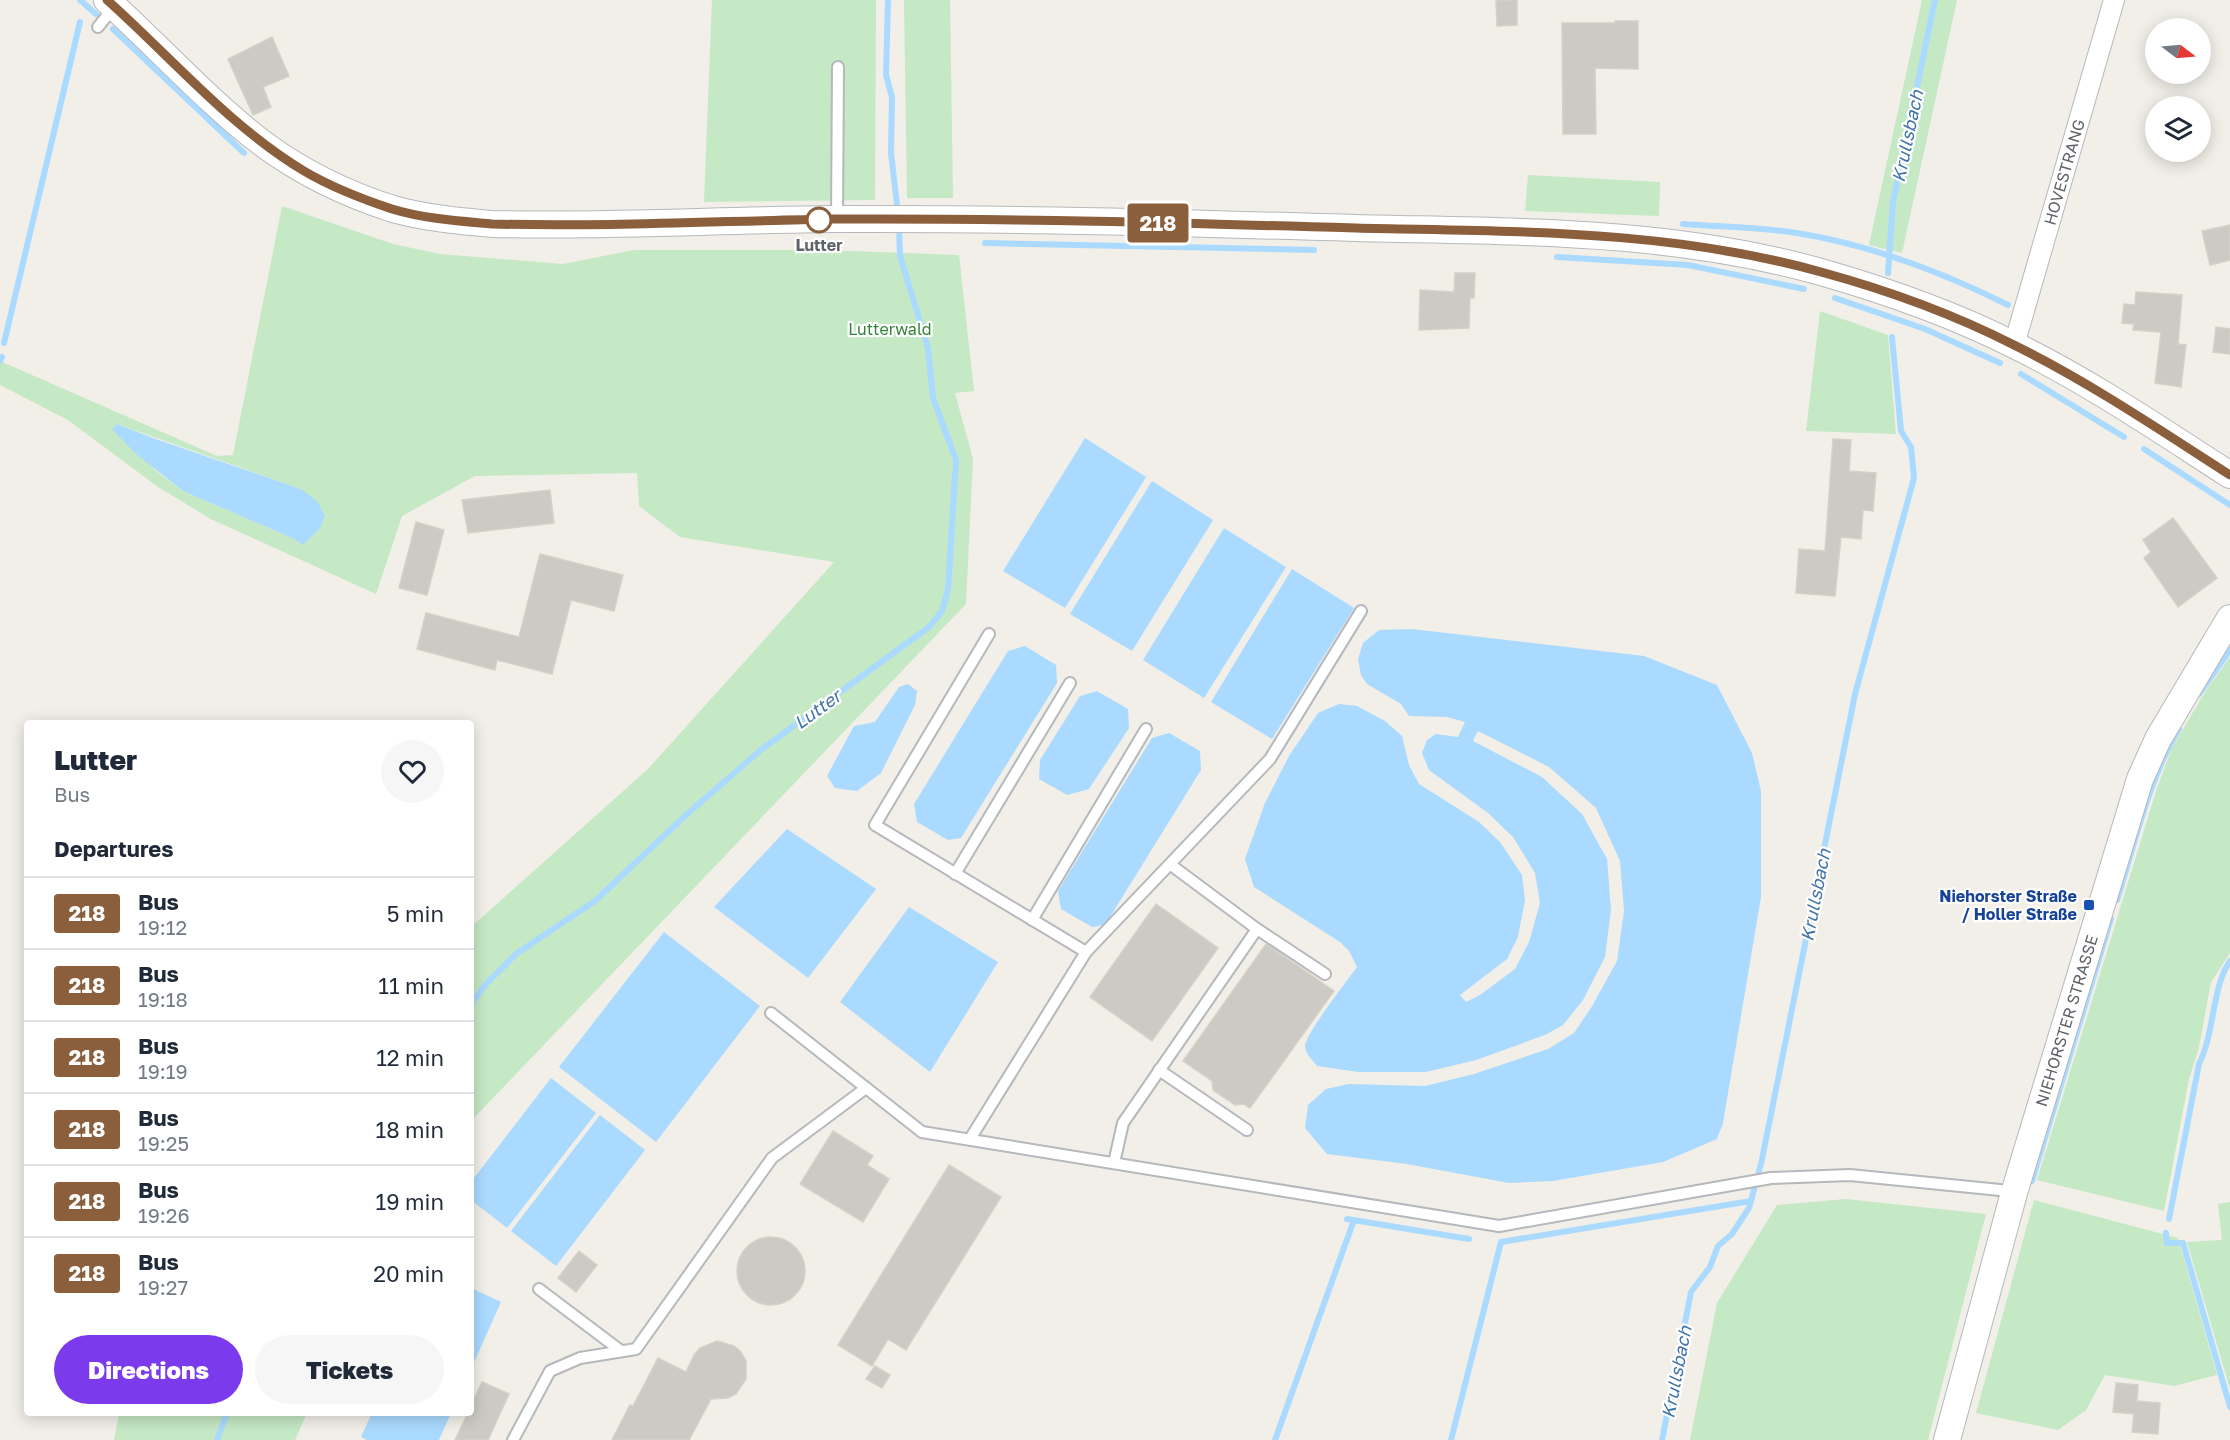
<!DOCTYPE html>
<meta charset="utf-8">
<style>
:root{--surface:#fff;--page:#f6f6f7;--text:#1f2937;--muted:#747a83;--line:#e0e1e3;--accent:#7c3aed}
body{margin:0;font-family:"Golos Text",sans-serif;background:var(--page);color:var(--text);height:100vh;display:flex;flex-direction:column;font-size:22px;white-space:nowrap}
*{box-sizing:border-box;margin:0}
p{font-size:20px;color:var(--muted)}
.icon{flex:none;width:33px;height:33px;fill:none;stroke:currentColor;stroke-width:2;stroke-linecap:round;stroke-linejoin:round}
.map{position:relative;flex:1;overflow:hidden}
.details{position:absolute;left:24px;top:720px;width:450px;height:696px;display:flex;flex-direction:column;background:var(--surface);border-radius:6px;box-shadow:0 3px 15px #0003}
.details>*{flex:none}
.badge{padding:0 12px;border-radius:4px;font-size:21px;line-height:39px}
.needle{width:39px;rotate:106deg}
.fabs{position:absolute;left:2145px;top:18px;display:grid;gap:12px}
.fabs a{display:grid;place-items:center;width:66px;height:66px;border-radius:50%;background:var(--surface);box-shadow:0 3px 15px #0003;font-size:30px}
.map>.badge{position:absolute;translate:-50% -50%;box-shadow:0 0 0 3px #fff}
h2{padding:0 30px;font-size:22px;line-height:54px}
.round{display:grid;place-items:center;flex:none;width:63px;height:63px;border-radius:32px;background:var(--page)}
.headline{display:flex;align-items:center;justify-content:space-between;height:102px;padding:0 30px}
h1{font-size:28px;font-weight:800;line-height:45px}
.primary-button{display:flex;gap:12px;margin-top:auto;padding:12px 30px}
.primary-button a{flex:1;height:69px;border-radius:36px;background:var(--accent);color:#fff;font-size:24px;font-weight:800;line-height:69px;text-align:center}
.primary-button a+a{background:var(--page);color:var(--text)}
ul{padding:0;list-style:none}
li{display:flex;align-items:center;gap:18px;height:72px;padding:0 30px;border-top:2px solid var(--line)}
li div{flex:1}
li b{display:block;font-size:22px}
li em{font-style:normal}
li .badge{min-width:66px;font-weight:700;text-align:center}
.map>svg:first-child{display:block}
.green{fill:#c5e8c5;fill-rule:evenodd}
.water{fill:#aadaff}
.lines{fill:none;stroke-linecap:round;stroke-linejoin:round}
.stream{stroke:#aadaff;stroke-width:6}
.building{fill:#cccac5;stroke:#d6d1c6;stroke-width:1.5}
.service-casing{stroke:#b5b8bc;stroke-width:14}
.minor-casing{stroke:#b5b8bc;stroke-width:22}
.tertiary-casing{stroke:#b5b8bc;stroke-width:28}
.service{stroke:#fff;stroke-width:10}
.minor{stroke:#fff;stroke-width:20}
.tertiary{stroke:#fff;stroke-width:26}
.line-casing{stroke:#fff;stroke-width:14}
.line{stroke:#8b5e3c;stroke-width:9}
.stop-dot{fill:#fff;stroke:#8b5e3c;stroke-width:3}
.transit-dot{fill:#1a4fb4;stroke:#fff;stroke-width:2}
.labels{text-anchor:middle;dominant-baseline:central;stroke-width:4.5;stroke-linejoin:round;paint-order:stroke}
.street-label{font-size:16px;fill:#5f6368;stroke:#fff}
.stop-label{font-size:16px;font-weight:bold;fill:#5f6368;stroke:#fff}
.park-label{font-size:16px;fill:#348238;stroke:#fff}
.transit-label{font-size:16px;font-weight:bold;fill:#164399;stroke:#fff;text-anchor:end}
.water-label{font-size:18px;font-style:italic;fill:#4174aa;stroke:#fff}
</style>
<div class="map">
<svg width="2230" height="1440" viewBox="0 0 2230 1440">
<rect width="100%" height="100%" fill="#f1efe8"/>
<g class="green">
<path d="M712,0H876L875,200L704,202Z"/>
<path d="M904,0H950L953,198H907Z"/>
<path d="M1922,0H1957L1902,253L1869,245Z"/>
<path d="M1528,175L1660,182L1659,216L1525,211Z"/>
<path d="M282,206L393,244L440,254L563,264L634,250H822L959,255L974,391L955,393L973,459L966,604L471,1121V927L648,769L834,562L680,537L639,506L637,473L475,476L402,516L376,594L211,519L158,487L68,420L0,385V361L217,456L233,455ZM117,424L301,489L303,545L292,538L183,491L155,470Z"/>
<path d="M1820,311L1888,335L1896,434L1806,431Z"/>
<path d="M2230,657V953L2211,982L2199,1047L2189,1079L2164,1211L2037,1180L2157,788L2172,748L2205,692Z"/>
<path d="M1846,1199L1986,1214L1928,1440H1690L1717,1303L1777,1205Z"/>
<path d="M2034,1200L2178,1238L2217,1375L2174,1386L2105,1375L2086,1410L2058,1430L1976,1413Z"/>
<path d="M2230,1202V1389L2187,1242L2222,1240L2218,1204Z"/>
<path d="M119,1413H307L295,1440H114Z"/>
</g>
<g class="water">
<path d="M117,424L153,438L301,489L317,501L325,516L320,528L303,545L292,538L183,491L135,453L112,429Z"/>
<path d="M1085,438L1146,477L1065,608L1003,571Z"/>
<path d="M1152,481L1213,520L1132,651L1070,614Z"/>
<path d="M1224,528L1286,567L1204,698L1143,660Z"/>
<path d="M1292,569L1354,608L1272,739L1211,702Z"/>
<path d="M1412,629L1644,656L1717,685L1752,753L1761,791V897L1723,1123L1717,1139L1663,1162L1553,1181L1509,1183L1407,1164L1327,1154L1305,1128L1308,1105L1326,1089L1349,1084L1425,1086L1474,1074L1548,1049L1574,1033L1591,1008L1617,961L1624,911L1620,861L1596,808L1549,767L1478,731L1473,741L1542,777L1582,814L1607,859L1611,910L1605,957L1583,1000L1563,1025L1545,1035L1476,1060L1426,1072H1358L1317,1066C1313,1060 1305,1054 1305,1046C1306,1033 1347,981 1357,967L1349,951L1340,942L1254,887L1245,859L1265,803L1289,756L1318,713L1339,704L1357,706L1385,721L1402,736L1409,765L1419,784L1479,822L1500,842L1522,875L1525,900L1518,937L1507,959L1460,995L1466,1002L1480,995L1515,969L1529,942L1540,903L1535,873L1513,837L1488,813L1429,770L1422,753L1427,740L1436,734L1458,737L1465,722L1447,717L1409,716L1401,704L1367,684L1361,675L1358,659L1363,643L1379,630Z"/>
<path d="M1025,646L1056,665L1057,683L961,838L948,840L917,822L914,804L1008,651Z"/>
<path d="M908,684L917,691L915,705L881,773L857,791L835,788L827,776L854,726L875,722L899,687Z"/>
<path d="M1097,691L1128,709L1129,728L1089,789L1067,795L1039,779L1040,760L1080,696Z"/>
<path d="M1169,733L1200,751L1201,770L1105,925L1092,927L1061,909L1058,891L1152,738Z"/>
<path d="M787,829L876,889L808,978L714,907Z"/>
<path d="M909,907L998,962L930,1072L840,1002Z"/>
<path d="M664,932L760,1006L656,1142L559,1067Z"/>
<path d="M551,1078L596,1113L507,1228L471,1200V1182Z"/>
<path d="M600,1115L645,1150L556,1266L511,1231Z"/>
<path d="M471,1288L501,1302L471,1369Z"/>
<path d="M372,1413H451L439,1440H367L361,1437Z"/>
</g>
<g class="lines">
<g class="stream">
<path d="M80,0L96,14"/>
<path d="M888,0L886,75L892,97L891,153L898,213"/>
<path d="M113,29L244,153"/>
<path d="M1683,224C1720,227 1760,227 1797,233C1871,245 1942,272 2008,305"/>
<path d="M985,243L1314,250"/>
<path d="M1557,257L1688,265L1804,289"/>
<path d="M1888,273L1893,202L1935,0"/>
<path d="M1835,298L1925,329L2000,363"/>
<path d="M4,343L80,22"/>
<path d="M0,361L2,357"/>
<path d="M2021,374L2124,437"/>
<path d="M2144,449L2230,505"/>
<path d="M2199,694L2230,650"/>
<path d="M2117,900C2135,843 2148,781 2179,729"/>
<path d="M471,1004L486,984L516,954L595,901L687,814L762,749L929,627L942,611L948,589L956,460L933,398L928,348L900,256L899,226"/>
<path d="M2032,1181L2111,919"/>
<path d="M1347,1219L1469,1239"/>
<path d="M2169,1219L2199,1064C2215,1032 2212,986 2230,961"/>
<path d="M2166,1233L2167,1243H2183L2230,1407"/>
<path d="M217,1440L227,1413"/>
<path d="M1275,1440L1354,1220"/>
<path d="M1451,1440L1501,1242L1751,1201"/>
<path d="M1662,1440L1691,1292L1710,1267L1718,1246L1732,1234L1749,1208L1761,1164L1855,694L1914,478L1911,447L1901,431L1892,337"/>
</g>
</g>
<g class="building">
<path d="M1496,0H1517V25L1497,26Z"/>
<path d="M1615,21H1638V69L1595,68L1596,134H1563L1562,23H1615Z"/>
<path d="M272,37L289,76L263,87L271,107L253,115L228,59Z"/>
<path d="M2230,225V260L2210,265L2202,231Z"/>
<path d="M1455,273H1475L1474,298H1470L1469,328L1419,330L1420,290L1454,292Z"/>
<path d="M2136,292L2182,295L2178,344L2186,345L2181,387L2155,383L2161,332L2133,330L2134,324L2122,323L2124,304L2135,305Z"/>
<path d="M2216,327L2230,329V354L2213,352Z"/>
<path d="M1833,439L1851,440L1849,471L1876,473L1873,511L1863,510L1861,539L1841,537L1835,596L1796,593L1799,549L1825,551Z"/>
<path d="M550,490L554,523L468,533L462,500Z"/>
<path d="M2173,518L2217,578L2178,607L2144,558L2151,552L2143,540Z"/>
<path d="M416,522L444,530L427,595L399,588Z"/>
<path d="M540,554L623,575L614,611L571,600L552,674L497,660L495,670L417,649L426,613L519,637Z"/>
<path d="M1156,904L1218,948L1152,1041L1090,997Z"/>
<path d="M1266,944L1334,991L1250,1108L1244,1104L1235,1105L1213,1090L1212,1081L1183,1061Z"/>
<path d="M833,1131L873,1156L867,1165L889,1179L863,1222L800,1184Z"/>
<path d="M949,1165L1001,1197L906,1350L888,1339L872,1366L838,1345Z"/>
<circle cx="771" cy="1271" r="34"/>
<path d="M579,1251L597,1265L576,1292L558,1278Z"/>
<path d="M717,1341L734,1346L741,1352L746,1361V1379L736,1394L728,1398L711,1399L689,1440H612L630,1405L633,1406L658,1358L686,1372L694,1355L700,1348Z"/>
<path d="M875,1366L890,1375L882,1388L866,1379Z"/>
<path d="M482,1382L509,1394L488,1440H455L468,1413H471V1406Z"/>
<path d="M2116,1383L2138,1385L2137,1401L2160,1403L2158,1434L2132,1432L2134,1414L2113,1412Z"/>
</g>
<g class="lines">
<g class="service-casing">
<g id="service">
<path d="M98,27L106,17L110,4"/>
<path d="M837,219L838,67"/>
<path d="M989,634L875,825L1086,952"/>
<path d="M1171,865L1257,929L1325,974"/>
<path d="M955,874L1070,683"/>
<path d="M1032,920L1146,729"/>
<path d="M771,1013L922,1132L1499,1226L1771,1178L1850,1175L2000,1190L2014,1193"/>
<path d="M1159,1070L1247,1130"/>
<path d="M970,1139L1086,952L1270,759L1361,611"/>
<path d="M1114,1163L1123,1123L1257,929"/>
<path d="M539,1289L621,1351"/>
<path d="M513,1440L550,1371L580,1358L636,1349L772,1158L866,1088"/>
</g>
</g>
<g class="minor-casing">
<g id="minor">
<path id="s1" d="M2014,345L2114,0"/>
</g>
</g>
<g class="tertiary-casing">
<g id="tertiary">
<path d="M107,0C159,47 206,100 262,143C301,172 346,194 393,209C425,218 459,221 492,224C606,227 720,220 834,219C1008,218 1182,223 1356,228C1514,232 1668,229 1821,272C1887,291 1953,314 2014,345C2090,382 2160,430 2230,475"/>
<path id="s2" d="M1947,1440L2014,1193L2140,779L2158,739L2230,618"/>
</g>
</g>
<use href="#service" class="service"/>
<use href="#minor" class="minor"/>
<use href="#tertiary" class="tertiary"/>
</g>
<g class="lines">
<g class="line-casing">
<path id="line" d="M107,0C171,57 229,126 304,171C331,187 362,199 392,209C425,219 459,221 492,224C606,227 720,221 834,219C1008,218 1182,223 1356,228C1515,232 1667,229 1821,272C1887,290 1953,314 2014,345C2089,382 2160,430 2230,475"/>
</g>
<use href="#line" class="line"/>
</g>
<circle class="stop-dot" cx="819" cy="220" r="12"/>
<rect class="transit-dot" x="2083" y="899" width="12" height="12" rx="3"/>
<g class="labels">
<g class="street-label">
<text stroke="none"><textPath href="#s1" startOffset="180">HOVESTRANG</textPath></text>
<text stroke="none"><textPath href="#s2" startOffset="436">NIEHORSTER STRASSE</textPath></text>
</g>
<g class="stop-label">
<text x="819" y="245">Lutter</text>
</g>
<g class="park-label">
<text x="890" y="329">Lutterwald</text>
</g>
<g class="transit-label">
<text x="2077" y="896">Niehorster Straße<tspan x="2077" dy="18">/ Holler Straße</tspan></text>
</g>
<g class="water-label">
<text transform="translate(1907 136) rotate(-78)">Krullsbach</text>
<text transform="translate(817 709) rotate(-36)">Lutter</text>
<text transform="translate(1815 895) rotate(-79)">Krullsbach</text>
<text transform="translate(1676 1372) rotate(-79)">Krullsbach</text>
</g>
</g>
</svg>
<div class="fabs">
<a><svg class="needle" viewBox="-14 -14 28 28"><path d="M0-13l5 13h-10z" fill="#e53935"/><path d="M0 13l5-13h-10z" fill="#747a83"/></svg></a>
<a><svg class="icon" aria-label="layers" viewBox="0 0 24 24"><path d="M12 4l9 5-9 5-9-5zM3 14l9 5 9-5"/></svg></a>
</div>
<b class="badge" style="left:1158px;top:223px;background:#8b5e3c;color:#fff">218</b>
<section class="details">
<div class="headline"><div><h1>Lutter</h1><p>Bus</p></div><a class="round"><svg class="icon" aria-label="heart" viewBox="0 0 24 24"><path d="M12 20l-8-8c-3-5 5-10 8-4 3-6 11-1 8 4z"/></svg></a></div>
<h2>Departures</h2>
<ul>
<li><span class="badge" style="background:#8b5e3c;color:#fff">218</span><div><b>Bus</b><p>19:12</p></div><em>5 min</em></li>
<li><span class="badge" style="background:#8b5e3c;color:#fff">218</span><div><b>Bus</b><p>19:18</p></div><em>11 min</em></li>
<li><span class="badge" style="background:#8b5e3c;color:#fff">218</span><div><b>Bus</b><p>19:19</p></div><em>12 min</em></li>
<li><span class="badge" style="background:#8b5e3c;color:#fff">218</span><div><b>Bus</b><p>19:25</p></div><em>18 min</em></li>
<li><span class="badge" style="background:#8b5e3c;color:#fff">218</span><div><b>Bus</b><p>19:26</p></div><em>19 min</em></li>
<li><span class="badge" style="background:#8b5e3c;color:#fff">218</span><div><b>Bus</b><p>19:27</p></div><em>20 min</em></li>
</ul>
<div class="primary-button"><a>Directions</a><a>Tickets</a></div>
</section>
</div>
